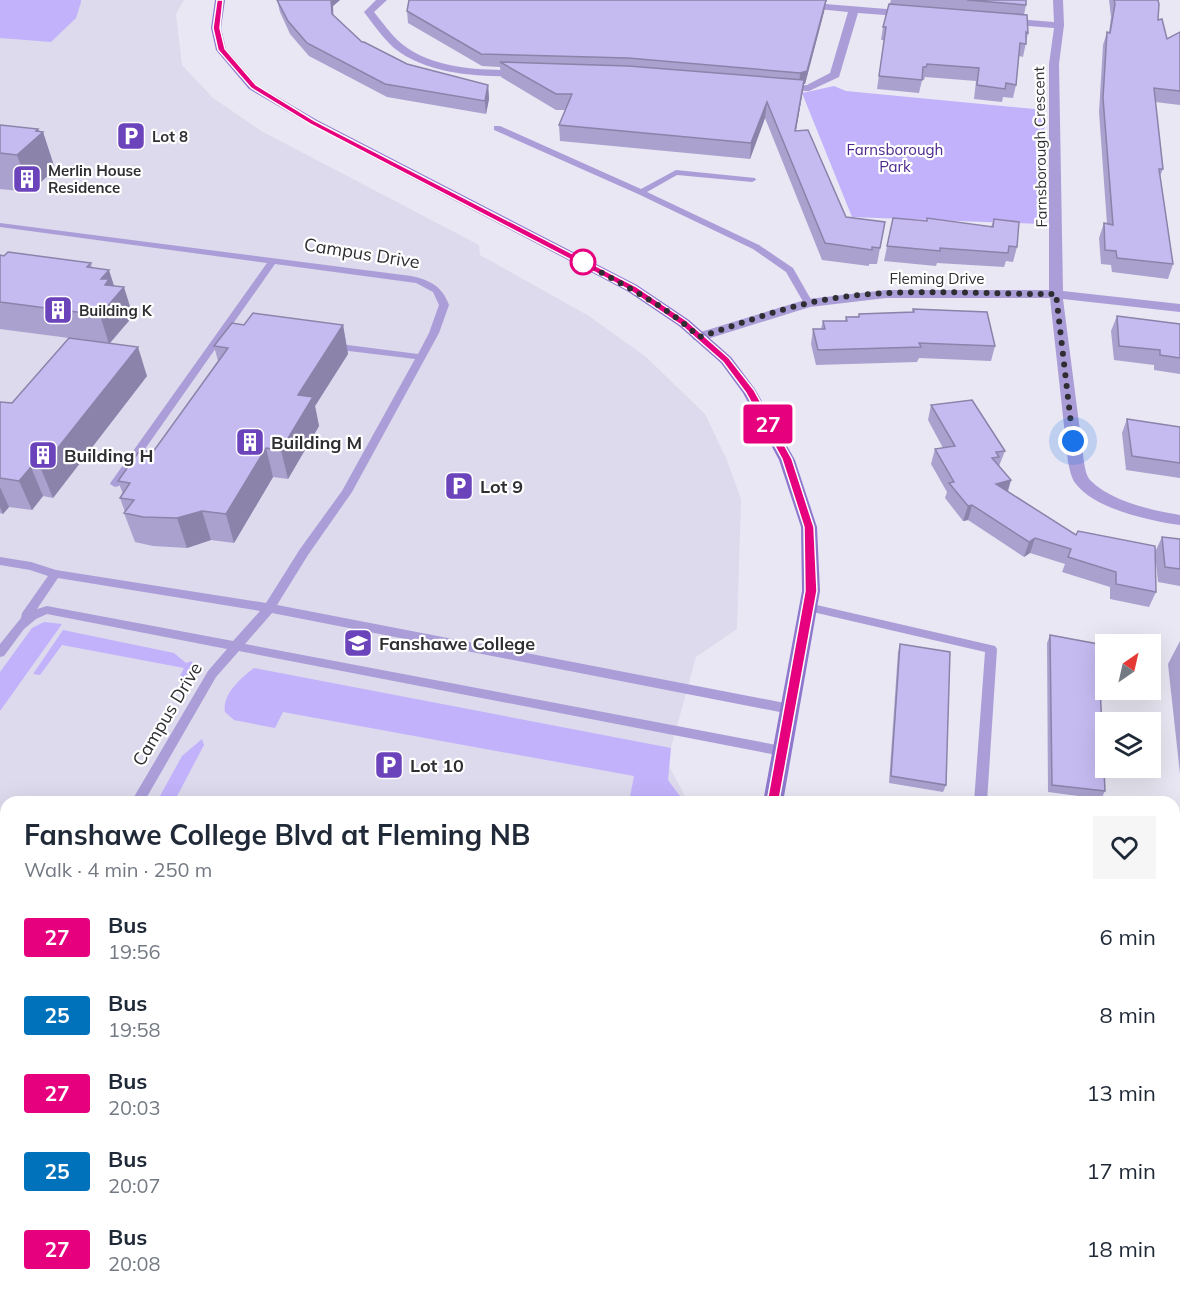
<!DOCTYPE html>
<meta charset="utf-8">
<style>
:root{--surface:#fff;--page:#f6f6f7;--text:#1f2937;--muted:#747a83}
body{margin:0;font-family:Mulish,sans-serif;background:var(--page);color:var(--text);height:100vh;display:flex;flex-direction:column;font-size:22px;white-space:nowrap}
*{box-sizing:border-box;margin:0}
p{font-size:20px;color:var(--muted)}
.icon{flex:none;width:33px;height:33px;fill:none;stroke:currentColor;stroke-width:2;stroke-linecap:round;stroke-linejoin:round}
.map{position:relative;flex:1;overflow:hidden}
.drawer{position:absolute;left:0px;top:796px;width:1180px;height:506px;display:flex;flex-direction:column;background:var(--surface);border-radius:18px 18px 0 0;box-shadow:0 6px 24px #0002}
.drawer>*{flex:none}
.badge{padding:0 12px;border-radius:4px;font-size:21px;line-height:39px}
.needle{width:39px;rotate:34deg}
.controls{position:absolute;left:1095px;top:634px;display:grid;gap:12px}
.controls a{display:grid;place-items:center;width:66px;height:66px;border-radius:0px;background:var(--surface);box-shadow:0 6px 24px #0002;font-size:30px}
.you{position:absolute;width:30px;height:30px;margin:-15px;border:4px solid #fff;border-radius:50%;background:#1a73e8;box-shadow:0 0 0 9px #1a73e833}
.map>.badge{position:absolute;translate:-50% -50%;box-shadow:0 0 0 3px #fff}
.round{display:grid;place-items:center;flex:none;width:63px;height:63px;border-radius:0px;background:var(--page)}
.head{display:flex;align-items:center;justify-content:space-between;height:102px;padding:0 24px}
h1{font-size:28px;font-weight:700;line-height:45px}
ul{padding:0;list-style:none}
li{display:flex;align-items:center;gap:18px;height:78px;padding:0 24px}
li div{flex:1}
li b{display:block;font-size:22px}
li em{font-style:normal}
li .badge{min-width:66px;font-weight:700;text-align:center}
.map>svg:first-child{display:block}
.built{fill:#dcdaec}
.green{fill:#c2b2fb}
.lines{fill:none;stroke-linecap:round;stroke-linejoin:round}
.lane{fill:#ab9ed8;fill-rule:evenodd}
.street{fill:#ab9ed8;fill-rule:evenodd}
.secondary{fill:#8d78cd;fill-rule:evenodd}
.wall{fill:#aaa1cf}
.shaded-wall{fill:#8b83a9}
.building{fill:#c6bbf1;stroke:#8b83a9;stroke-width:1.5}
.line{fill:#e6007e;stroke:#fff;stroke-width:1.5}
.walk{stroke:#2f2e32;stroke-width:6;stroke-dasharray:0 10.8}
.stop-dot{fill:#fff;stroke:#e6007e;stroke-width:3}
.labels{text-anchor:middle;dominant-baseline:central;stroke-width:4.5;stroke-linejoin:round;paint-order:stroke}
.far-poi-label{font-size:15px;font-weight:bold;fill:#2f2e32;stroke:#fff;text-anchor:start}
.far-street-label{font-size:15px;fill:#2f2e32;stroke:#fff}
.far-park-label{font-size:15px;fill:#4c288e;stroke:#fff}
.street-label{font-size:18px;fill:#2f2e32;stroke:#fff}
.poi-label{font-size:18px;font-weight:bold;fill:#2f2e32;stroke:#fff;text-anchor:start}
</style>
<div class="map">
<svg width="1180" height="1301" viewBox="0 0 1180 1301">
<rect width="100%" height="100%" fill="#e9e7f3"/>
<path class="built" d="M0,0H184L176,14L182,65L213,98L263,132L479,245L480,255L589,316L646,357L705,414L726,458L741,499L737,629L696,657L667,762L688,802H6V1296H570L569,1301H0Z"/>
<g class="green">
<path d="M0,0H81V2L76,18L51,42L0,38Z"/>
<path d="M834,86L846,91L1045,110L1041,224L852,217L802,93Z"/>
<path d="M44,622L62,624L0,711V672L32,628Z"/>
<path d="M63,630L174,653L186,663L192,661L194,671L192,678L185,682L178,680L184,668L62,645L40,675L33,674Z"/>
<path d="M254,668L671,748L668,780L679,795L689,802H629L634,776L283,712L275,728L234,720L225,712C222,694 241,678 254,668Z"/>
<path d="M202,739L204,745L175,800L160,796L182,756Z"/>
</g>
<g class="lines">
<g class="lane">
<path d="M494,126H500L641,189L676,170L755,178L756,180L752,182L677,175L647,192L759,245L793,268L813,303L808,306L805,305L786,272L753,249L638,194L494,130Z"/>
<path d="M0,223L411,276C430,280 442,286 449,305L439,333L352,492L308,555L277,605L790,704L794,706L796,709L794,712L790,714L272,613L245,644L782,746L787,747L788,751L787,755L782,756L239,651L216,677L144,802H131L208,671L227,649L47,614L36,619L24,629L4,656L0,657V644L21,618L22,613L48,576L30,570L0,565V557L31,562L56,570L266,603L300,549L342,491L415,359L332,349L327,346L332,343L418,354L429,333L439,305L433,292L416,283L275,264L119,486L115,487L110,484L111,482L267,263L0,227ZM58,578L260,611L233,641L47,606L37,609Z"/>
<path d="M808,603L995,646L997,649L987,802H974L985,652L804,610L802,607Z"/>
<path d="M1174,866L1180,867V879L1174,878Z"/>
<path d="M1174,994L1180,995V1009L1174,1008Z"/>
<path d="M6,1020V1041L0,1044V1023Z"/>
<path d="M901,1296H917L918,1301H900Z"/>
</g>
<g class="street">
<path d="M376,0H387L374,12C383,23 391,35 402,44C436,71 485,70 525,70L530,73L525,76C483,77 429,76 394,48C383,38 373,24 364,12Z"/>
<path d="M1053,0H1063L1064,25L1059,64L1063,291L1180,304V312L1063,299L1084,462C1085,468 1086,475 1090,480C1112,502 1151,510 1180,515V525C1150,521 1095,509 1076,484C1071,478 1070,470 1068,462L1050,298H886L810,307L704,340H694L692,337L694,334L808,299L886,290H1049V64L1054,28L1004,24L999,21L1004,18L1054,22Z"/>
<path d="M801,2L911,11L916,14L911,17L858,13L839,77L809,91H776V87L807,85L830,73L848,12L798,7L796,5Z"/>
</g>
<g class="secondary">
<path d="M215,0H225L221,28L226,49L257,85L317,120L637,285L689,320L731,357L755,389L795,460L817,527L820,591L783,802H763L802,591L801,527L779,460L743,393L721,363L679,326L627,291L309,124L249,89L216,50L211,28Z"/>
<path d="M671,1296H697L696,1301H670Z"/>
</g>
</g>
<g class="wall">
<path d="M277,0H340L333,6V15L362,42L407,64L488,85L489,99L486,114L387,97L309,56L290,34L280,12Z"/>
<path d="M409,0H827V2H826L824,12L805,84H804L796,131L846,217L885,222L877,264H869V266L822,260L765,118L750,159L560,141L559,125L566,110H556L501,77L500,67L482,66L408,23L407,11Z"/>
<path d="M891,0H1026V5L1024,15L1028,33L1023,57L1019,56L1016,85L1013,98L1003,97L1002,102L974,99L976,81L925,77L924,80H922L919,93L877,89L884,40H881L883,27Z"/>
<path d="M1109,0H1158V20L1167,39L1180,32V105L1155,102L1163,169L1160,176L1173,264L1168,279L1112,272L1111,265L1101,264L1099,238L1104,223L1107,224L1099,112L1103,45L1107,32L1109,33L1111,17Z"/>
<path d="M0,125L38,129L39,131L43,132L55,169L30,192L0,189Z"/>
<path d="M893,218L991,227L994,219L1017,247L1013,262L1006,261L1004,267L937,263L936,266L884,261Z"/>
<path d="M0,255L91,263L92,267L115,286L133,316L110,343L147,376L53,498L43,496L32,510L9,507L3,514L0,513V402L12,403L69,338L0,329Z"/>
<path d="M913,309L995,346L991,361L919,358L917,362L816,365L811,344L813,329H821L823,321H845L846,317L912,312Z"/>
<path d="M1117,316L1180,324V374L1154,370V365L1114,360L1111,331Z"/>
<path d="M244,325H343L348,354L315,406L319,426L288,479L273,477L234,543L211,540L187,548L153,546L135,542L124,513L125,512L120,498L123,494L118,481L153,452L218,361L214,346Z"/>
<path d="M931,405L1005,451L999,466L1011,480L1008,492L1076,535L1155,552L1162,537L1180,539V586L1158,582L1155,553L1156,592L1149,607L1110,599V587L1062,572L1065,564L1030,553L1024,557L968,520L963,521L945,498L947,492L931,464L935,449L943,448L928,420Z"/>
<path d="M1127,419L1180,427V478L1126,470L1122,433Z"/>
<path d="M1050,635L1105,791L1101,799L1048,792L1047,643Z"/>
<path d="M1180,641V774L1168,664Z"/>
<path d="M900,644L946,785L943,792L889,783L898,652Z"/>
<path d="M1174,1081L1180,1082V1225L1175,1224L1180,1301H1042V1296H1041H1174Z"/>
</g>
<g class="shaded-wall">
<path d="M331,0H340L333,6L334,27Z"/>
<path d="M826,0L824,12L805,84H804L793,147L800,73Z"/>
<path d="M488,85L489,99L486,114L485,101Z"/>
<path d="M767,102L765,118L750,159L751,143Z"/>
<path d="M38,129L40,134L43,132L55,169L30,192L17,155Z"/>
<path d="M109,270L117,295L124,287L133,316L109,344L100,315L101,279Z"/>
<path d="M343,325L348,354L315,406L319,426L288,479L281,450L298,395Z"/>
<path d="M138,347L147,376L53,498L41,469Z"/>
<path d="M266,448L273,477L234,543L226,514Z"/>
<path d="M31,467L43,496L32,510L19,481Z"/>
<path d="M1011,480L1006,495L996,484Z"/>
<path d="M0,487L9,507L3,514L0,507Z"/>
<path d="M972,505L968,520L963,521L968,506Z"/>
<path d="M202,511L211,540L187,548L177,518Z"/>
<path d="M1035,538L1030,553L1024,557L1029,542Z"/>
</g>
<g class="building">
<path d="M277,0H331L332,14L362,42H364L407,64L488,85L485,101L385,84L307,43L288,21Z"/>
<path d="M409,0H826L807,71L800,73L628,58L481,54L407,11Z"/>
<path d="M967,0H1026V5Z"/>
<path d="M1114,0H1158L1159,4L1158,20L1162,19L1167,39L1180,32V91L1154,88L1163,169H1159L1173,264L1117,258L1116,251L1105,250L1104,223L1113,225L1103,98L1107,32L1110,33L1115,4Z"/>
<path d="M889,4L1027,15L1028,33L1026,32V44L1020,43L1016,85L1006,83L1005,89L977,85L979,68L927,64L926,67H923L922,80L879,76L886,27H883Z"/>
<path d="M500,62L628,66L804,80L795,131L808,130L846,217L885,222L880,248L872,247V250L825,243L767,102L751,143L559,125L572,94H556Z"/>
<path d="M0,125L38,129L36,131L43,132L17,155L0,153Z"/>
<path d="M893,218L927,221V218L993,227L994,219L1019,222L1017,247L1009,246L1008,253L940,248V251L887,246Z"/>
<path d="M8,252L91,263L87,267L109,270L101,279H109L105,285L124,287L100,315L0,302V255L4,256Z"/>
<path d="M913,309L987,312L995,346L919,343L921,347L818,350L813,329H825L823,321H847L846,317H859V314L914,312Z"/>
<path d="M253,313L343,325L298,395L313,397L281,450L266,448L226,514L202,511L177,518L143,517L124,513L134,500L120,498L130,483L118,481L140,450L153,452L228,348L214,346L232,323L244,325Z"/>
<path d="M1117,316L1180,324V358L1160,355V350L1119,346Z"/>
<path d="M69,338L138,347L41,469L31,467L19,481L0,478V402L12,403Z"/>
<path d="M972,400L1005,451L996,452L999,457L992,458L1011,480L996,484L1076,535L1078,531L1155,546L1156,592L1116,584V572L1068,557L1071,549L1035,538L1029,542L972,505L968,506L949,483L954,482L935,449L955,446L931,405Z"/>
<path d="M1127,419L1180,427V463L1132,456Z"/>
<path d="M1162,537L1180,539V569L1165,567Z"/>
<path d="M1050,635L1098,644L1105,791L1052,785Z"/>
<path d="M900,644L950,652L946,785L891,776Z"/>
<path d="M1174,1081L1180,1082V1200L1174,1199Z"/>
<path d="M1174,1223L1180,1280V1301H1058L1059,1296H1174Z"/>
</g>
<path class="line" d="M217,0H223L220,28L225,49L256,85L315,121L635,286L687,321L729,358L754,390L792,459L814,527L817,591L778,806H768L767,802L805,591L804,527L782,459L746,393L723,362L681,325L629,290L310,124L251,88L218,50L213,28Z"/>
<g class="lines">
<path class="walk" d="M583,262C623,286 665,304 699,337C735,326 772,311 809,303C889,285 975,295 1056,294L1073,441"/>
</g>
<defs>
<g id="parking-square" transform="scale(1.5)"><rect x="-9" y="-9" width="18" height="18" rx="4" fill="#6b43bb" stroke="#fff"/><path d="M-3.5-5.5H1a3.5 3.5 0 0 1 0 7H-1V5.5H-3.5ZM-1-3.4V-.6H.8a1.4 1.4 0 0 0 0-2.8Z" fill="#fff"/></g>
<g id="building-square" transform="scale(1.5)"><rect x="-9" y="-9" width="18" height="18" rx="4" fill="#6b43bb" stroke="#fff"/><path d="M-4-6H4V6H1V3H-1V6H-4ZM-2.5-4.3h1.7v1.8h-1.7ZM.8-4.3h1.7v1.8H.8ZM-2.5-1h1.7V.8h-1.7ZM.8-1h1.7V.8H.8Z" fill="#fff"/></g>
<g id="university-square" transform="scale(1.5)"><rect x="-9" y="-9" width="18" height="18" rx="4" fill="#6b43bb" stroke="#fff"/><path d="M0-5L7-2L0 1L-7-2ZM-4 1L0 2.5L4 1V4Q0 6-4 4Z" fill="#fff"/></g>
</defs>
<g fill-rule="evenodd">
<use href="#parking-square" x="131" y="136"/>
<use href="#building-square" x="27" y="179"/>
<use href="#building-square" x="58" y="310"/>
<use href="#building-square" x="250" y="442"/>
<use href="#building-square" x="43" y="455"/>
<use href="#parking-square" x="459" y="486"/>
<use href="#university-square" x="358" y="643"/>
<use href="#parking-square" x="389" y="765"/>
</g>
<circle class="stop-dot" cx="583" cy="262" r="12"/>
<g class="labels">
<g class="far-poi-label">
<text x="152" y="136">Lot 8</text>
<text x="48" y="170">Merlin House<tspan x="48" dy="17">Residence</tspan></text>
<text x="79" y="310">Building K</text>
</g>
<g class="far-street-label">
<text transform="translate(1040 147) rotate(-91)">Farnsborough Crescent</text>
<text x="937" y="278">Fleming Drive</text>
</g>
<g class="far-park-label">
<text x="895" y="149">Farnsborough<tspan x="895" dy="17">Park</tspan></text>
</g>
<g class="street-label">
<text transform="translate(362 253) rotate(9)">Campus Drive</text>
<text transform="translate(167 714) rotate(-59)">Campus Drive</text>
</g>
<g class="poi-label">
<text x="271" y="442">Building M</text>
<text x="64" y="455">Building H</text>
<text x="480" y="486">Lot 9</text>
<text x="379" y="643">Fanshawe College</text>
<text x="410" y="765">Lot 10</text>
</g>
</g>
</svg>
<div class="controls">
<a><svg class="needle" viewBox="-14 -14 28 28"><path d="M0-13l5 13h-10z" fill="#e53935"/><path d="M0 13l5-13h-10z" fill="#747a83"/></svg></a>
<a><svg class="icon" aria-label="layers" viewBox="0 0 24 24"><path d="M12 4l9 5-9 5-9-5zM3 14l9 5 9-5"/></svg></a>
</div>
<div class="you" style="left:1073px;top:441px"></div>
<b class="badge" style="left:768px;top:424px;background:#e6007e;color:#fff">27</b>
<section class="drawer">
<div class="head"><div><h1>Fanshawe College Blvd at Fleming NB</h1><p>Walk · 4 min · 250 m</p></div><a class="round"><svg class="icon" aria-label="heart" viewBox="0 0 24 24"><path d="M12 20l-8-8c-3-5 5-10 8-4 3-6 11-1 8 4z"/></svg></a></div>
<ul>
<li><span class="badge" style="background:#e6007e;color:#fff">27</span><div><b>Bus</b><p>19:56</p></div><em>6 min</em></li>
<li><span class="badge" style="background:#0072bc;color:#fff">25</span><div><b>Bus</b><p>19:58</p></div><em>8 min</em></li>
<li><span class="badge" style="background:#e6007e;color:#fff">27</span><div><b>Bus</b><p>20:03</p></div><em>13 min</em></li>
<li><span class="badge" style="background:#0072bc;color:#fff">25</span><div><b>Bus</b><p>20:07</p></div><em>17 min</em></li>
<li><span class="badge" style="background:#e6007e;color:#fff">27</span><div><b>Bus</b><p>20:08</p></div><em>18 min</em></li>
</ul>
</section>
</div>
